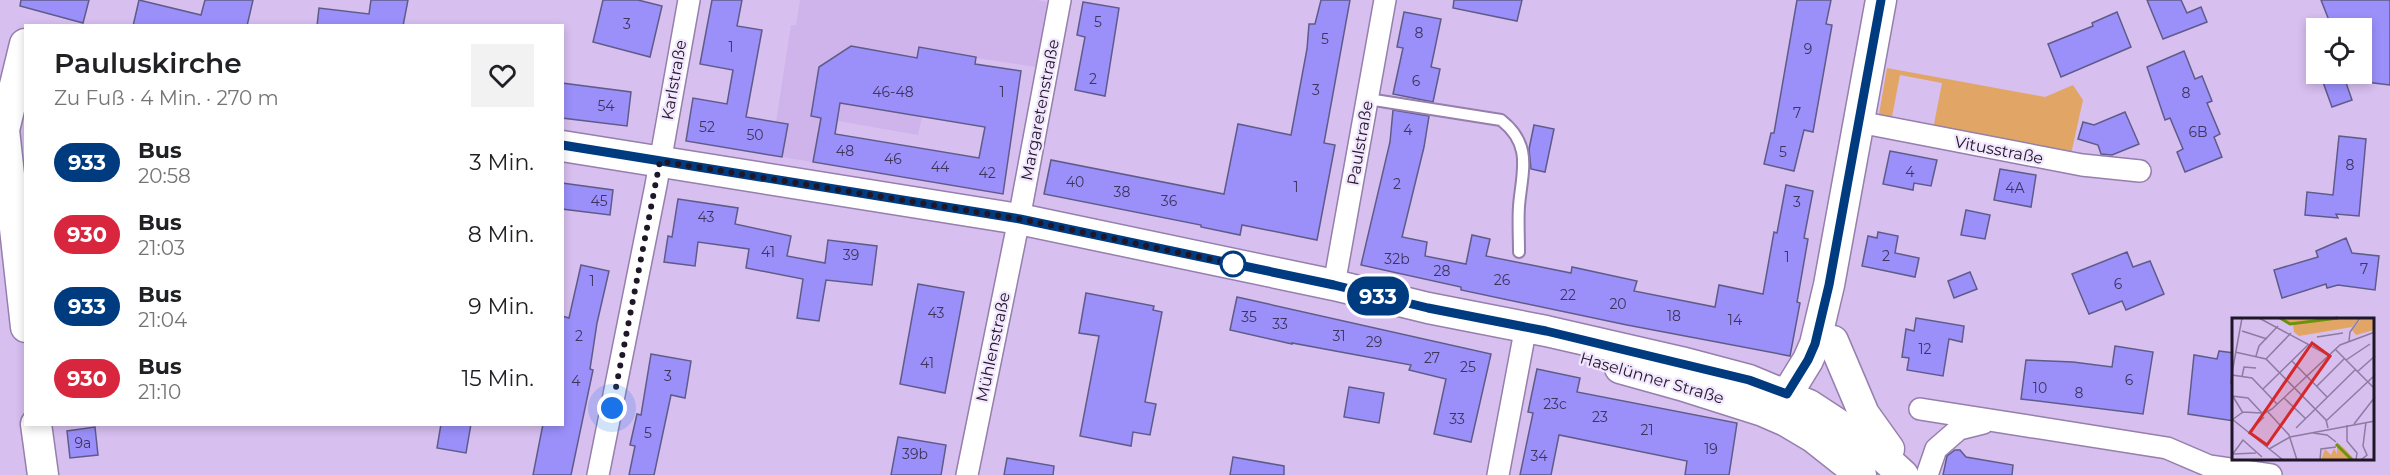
<!DOCTYPE html>
<html lang="de">
<meta charset="utf-8">
<style>
:root{--surface:#fff;--page:#f2f2f2;--text:#202124;--muted:#757577}
body{margin:0;font-family:Montserrat,sans-serif;background:var(--page);color:var(--text);height:100vh;display:flex;flex-direction:column;font-size:22px;white-space:nowrap}
*{box-sizing:border-box;margin:0}
p{font-size:20px;color:var(--muted)}
.icon{flex:none;width:33px;height:33px;fill:none;stroke:currentColor;stroke-width:2;stroke-linecap:round;stroke-linejoin:round}
.map{position:relative;flex:1;overflow:hidden}
.drawer{position:absolute;left:24px;top:24px;width:540px;height:402px;display:flex;flex-direction:column;background:var(--surface);border-radius:0px;box-shadow:0 3px 9px #0003}
.drawer>*{flex:none}
.badge{padding:0 12px;border-radius:20px;font-size:21px;line-height:39px}
.controls{position:absolute;left:2306px;top:18px;display:grid;gap:12px}
.controls a{display:grid;place-items:center;width:66px;height:66px;border-radius:0px;background:var(--surface);box-shadow:0 3px 9px #0003;font-size:30px}
.you{position:absolute;width:30px;height:30px;margin:-15px;border:4px solid #fff;border-radius:50%;background:#1a73e8;box-shadow:0 0 0 9px #1a73e833}
.map>.badge{position:absolute;translate:-50% -50%;box-shadow:0 0 0 3px #fff}
.round{display:grid;place-items:center;flex:none;width:63px;height:63px;border-radius:0px;background:var(--page)}
.summary{display:flex;align-items:center;justify-content:space-between;height:102px;padding:0 30px}
h1{font-size:28px;font-weight:600;line-height:45px}
ul{padding:0;list-style:none}
li{display:flex;align-items:center;gap:18px;height:72px;padding:0 30px}
li div{flex:1}
li b{display:block;font-size:22px}
li em{font-style:normal}
li .badge{min-width:66px;font-weight:700;text-align:center}
.map>svg:first-child{display:block}
.built{fill:#cfb4eb}
.green{fill:#e1a665}
.building{fill:#9b90fa;stroke:#5f5b88;stroke-width:1.5;fill-rule:evenodd}
.lines{fill:none;stroke-linecap:round;stroke-linejoin:round}
.lane-casing{stroke:#957fac;stroke-width:14}
.street-casing{stroke:#957fac;stroke-width:24}
.secondary-casing{stroke:#957fac;stroke-width:33}
.lane{stroke:#fff;stroke-width:10}
.street{stroke:#fff;stroke-width:21}
.secondary{stroke:#fff;stroke-width:30}
.line-casing{stroke:#fff;stroke-width:14}
.line{stroke:#003b80;stroke-width:9}
.walk{stroke:#1f1627;stroke-width:6;stroke-dasharray:0 10.8}
.stop-dot{fill:#fff;stroke:#003b80;stroke-width:3}
.labels{text-anchor:middle;dominant-baseline:central;stroke-width:4.5;stroke-linejoin:round;paint-order:stroke}
.number-label{font-size:14px;fill:#3e345c}
.street-label{font-size:16px;fill:#1f1627;stroke:#f2e6ff}
.inset-river{fill:none;stroke:#6a920e;stroke-width:3}
.inset-road{fill:none;stroke:#8d7ba0;stroke-width:1.5}
.view{fill:#d62828;fill-opacity:0.15;stroke:#d62828;stroke-width:3}
.inset-edge{fill:none;stroke:#1f1627;stroke-width:3}
</style>
<div class="map">
<svg width="2390" height="475" viewBox="0 0 2390 475">
<rect width="100%" height="100%" fill="#d7bff0"/>
<path class="built" d="M800,0H1037L1047,2L1036,67L976,58L965,124L922,117L918,135L821,118L813,162L782,157L788,124L776,122L791,25H796Z"/>
<path class="green" d="M1887,68L2045,97L2073,85L2083,100L2071,154L1933,129L1942,83L1900,75L1891,122L1878,120Z"/>
<g class="building">
<path d="M21,0H89L83,23L20,6Z"/>
<path d="M139,0L201,15L205,0H253L247,26H133Z"/>
<path d="M371,0H408L403,26H317L319,8L369,14Z"/>
<path d="M603,0H638L662,6L650,57L593,42Z"/>
<path d="M712,0H742L737,26L762,30L746,117L788,124L782,157L686,141L693,98L727,104L733,70L700,64Z"/>
<path d="M1321,0H1350L1324,143L1335,145L1317,240L1242,225L1240,235L1201,227V225L1044,194L1051,160L1224,194L1238,124L1291,135L1307,49L1309,24H1315Z"/>
<path d="M1454,0H1522L1517,21L1453,8Z"/>
<path d="M1797,0H1831L1826,24L1832,25L1813,132L1804,130L1794,171L1764,164L1771,133H1774Z"/>
<path d="M2147,0H2181L2187,13L2201,7L2207,22L2163,39Z"/>
<path d="M2321,0H2390V85L2366,82L2371,36L2364,35V28H2332Z"/>
<path d="M1083,2L1119,8L1105,96L1075,90L1085,37L1077,35Z"/>
<path d="M1404,12L1441,19L1431,67L1440,69L1433,102L1393,94L1403,48L1397,47Z"/>
<path d="M2117,12L2131,47L2061,77L2048,44L2093,26L2092,23Z"/>
<path d="M851,46L917,58L919,47L976,57L975,64L1021,71L1003,194L813,162L821,118L811,116L819,67ZM840,103L985,127L979,158L835,134Z"/>
<path d="M2184,51L2195,79L2202,76L2212,101L2207,103L2220,134L2214,137L2222,157L2185,172L2177,152L2183,149L2170,118L2165,120L2147,67Z"/>
<path d="M2320,74H2343L2352,100L2332,107Z"/>
<path d="M562,83L631,92L627,126L562,118Z"/>
<path d="M1393,110L1429,116L1424,147L1402,237L1427,242L1425,256L1466,264L1472,235L1490,239L1486,256L1571,273L1572,267L1637,281L1634,291L1715,307L1719,285L1763,294L1774,232L1777,233L1786,185L1813,191L1804,238L1808,239L1797,302L1800,303L1790,356L1627,325L1461,290V287L1361,265L1390,142Z"/>
<path d="M2125,112L2139,144L2112,155L2101,154L2098,145L2078,139L2083,122L2094,125Z"/>
<path d="M1534,125L1554,129L1545,172L1531,169L1529,149Z"/>
<path d="M2339,136L2366,139L2359,216L2336,214L2338,218L2305,215L2307,192L2333,195Z"/>
<path d="M1890,151L1937,160L1931,186L1914,183L1913,190L1883,184Z"/>
<path d="M2000,169L2036,175L2031,207L1994,200Z"/>
<path d="M562,183L613,190L610,215L562,209Z"/>
<path d="M678,199L738,208L735,224L791,236L787,256L825,263L828,240L877,246L872,285L826,280L819,321L797,318L803,279L746,268L749,249L698,242L695,266L664,262L668,236L672,237Z"/>
<path d="M1966,210L1990,215L1985,239L1961,235Z"/>
<path d="M1878,232L1898,236L1895,253L1919,258L1915,277L1862,266L1868,236L1877,238Z"/>
<path d="M2346,238L2352,253L2379,256L2375,290L2338,285L2327,288L2326,284L2282,298L2274,270L2318,257L2316,251Z"/>
<path d="M2127,252L2133,267L2150,261L2164,294L2126,310L2122,301L2089,314L2072,274Z"/>
<path d="M581,265L609,271L597,323L590,369L593,370L571,475H533L543,424H562V316L569,318Z"/>
<path d="M1970,272L1977,289L1954,298L1948,281Z"/>
<path d="M918,284L964,292L945,393L900,384Z"/>
<path d="M1086,293L1154,306L1153,310L1162,312L1145,402L1156,404L1150,435L1133,432L1131,446L1080,436L1099,336L1079,333Z"/>
<path d="M1237,297L1491,354L1471,442L1434,434L1446,379L1409,370L1411,365L1292,343V344L1230,330Z"/>
<path d="M1916,318L1964,326L1962,342L1949,339L1943,376L1907,370L1909,358L1902,357L1906,329L1914,331Z"/>
<path d="M2115,346L2153,352L2143,414L2021,399L2026,360L2073,362L2112,367Z"/>
<path d="M2219,351L2234,353L2231,383H2234V421L2188,414L2194,355L2217,359Z"/>
<path d="M651,354L691,361L685,398L671,395L654,475H629L635,446L630,445L637,414L641,415Z"/>
<path d="M1537,369L1580,378L1577,392L1737,423L1729,475H1685L1687,461L1559,435L1551,475H1520L1533,413L1528,412Z"/>
<path d="M1349,387L1384,393L1379,423L1344,417Z"/>
<path d="M441,424H471L466,453L437,448Z"/>
<path d="M95,427L98,455L70,458L67,431Z"/>
<path d="M898,437L946,445L941,475H891Z"/>
<path d="M1955,450H1960L1966,457L2013,465L2012,475H1943L1947,456Z"/>
<path d="M1233,457L1284,466V475H1230Z"/>
<path d="M1007,458L1054,466L1053,475H1004Z"/>
</g>
<g class="lines">
<g class="lane-casing">
<path id="lane" d="M1368,99L1501,120C1533,145 1522,171 1519,206C1518,221 1519,237 1519,252"/>
</g>
<g class="street-casing">
<g id="street">
<path d="M1859,122L2082,165L2140,171"/>
<path d="M1334,285L1385,0"/>
<path d="M1920,409L2167,448L2209,466L2271,475"/>
<path d="M598,475L656,185L689,0"/>
<path d="M967,475L1019,219L1060,0"/>
<path d="M1498,475L1523,342"/>
<path d="M1927,475L1936,449L1959,429L1983,423"/>
</g>
</g>
<g class="secondary-casing">
<g id="secondary">
<path d="M25,44L4,130L26,327"/>
<path d="M562,146L1019,219L1334,285L1428,308L1546,331L1681,362L1749,380L1809,405L1870,445L1903,475"/>
<path d="M1833,341L1864,414L1889,449"/>
<path d="M1620,368L1681,385L1763,411L1786,421L1813,437L1861,475"/>
<path d="M1786,415L1787,394L1808,360L1815,344L1829,285L1881,0"/>
<path d="M36,424L43,475"/>
</g>
</g>
<use href="#lane" class="lane"/>
<use href="#street" class="street"/>
<use href="#secondary" class="secondary"/>
</g>
<g class="lines">
<g class="line-casing">
<path id="line" d="M562,145L1020,219L1334,285L1428,308L1546,331L1749,380L1787,394L1808,360L1815,344L1829,285L1881,0"/>
</g>
<use href="#line" class="line"/>
<path class="walk" d="M612,408L660,161L1020,219L1233,264"/>
</g>
<circle class="stop-dot" cx="1233" cy="264" r="12"/>
<g class="labels">
<g class="number-label">
<text x="1098" y="22">5</text>
<text x="627" y="24">3</text>
<text x="1419" y="33">8</text>
<text x="1325" y="39">5</text>
<text x="731" y="47">1</text>
<text x="1808" y="49">9</text>
<text x="1093" y="79">2</text>
<text x="1416" y="81">6</text>
<text x="1316" y="90">3</text>
<text x="893" y="92">46-48</text>
<text x="1002" y="92">1</text>
<text x="2186" y="93">8</text>
<text x="606" y="106">54</text>
<text x="1797" y="113">7</text>
<text x="707" y="127">52</text>
<text x="1408" y="130">4</text>
<text x="2198" y="132">6B</text>
<text x="755" y="135">50</text>
<text x="845" y="151">48</text>
<text x="1783" y="152">5</text>
<text x="893" y="159">46</text>
<text x="2350" y="165">8</text>
<text x="940" y="167">44</text>
<text x="1910" y="172">4</text>
<text x="987" y="173">42</text>
<text x="1075" y="182">40</text>
<text x="1397" y="184">2</text>
<text x="1296" y="187">1</text>
<text x="2015" y="188">4A</text>
<text x="1122" y="192">38</text>
<text x="599" y="201">45</text>
<text x="1169" y="201">36</text>
<text x="1797" y="202">3</text>
<text x="706" y="217">43</text>
<text x="768" y="252">41</text>
<text x="851" y="255">39</text>
<text x="1886" y="256">2</text>
<text x="1787" y="257">1</text>
<text x="1397" y="259">32b</text>
<text x="2364" y="269">7</text>
<text x="1442" y="271">28</text>
<text x="1502" y="280">26</text>
<text x="592" y="281">1</text>
<text x="2118" y="284">6</text>
<text x="1568" y="295">22</text>
<text x="1618" y="304">20</text>
<text x="936" y="313">43</text>
<text x="1674" y="316">18</text>
<text x="1249" y="317">35</text>
<text x="1735" y="320">14</text>
<text x="1280" y="324">33</text>
<text x="579" y="336">2</text>
<text x="1339" y="336">31</text>
<text x="1374" y="342">29</text>
<text x="1925" y="349">12</text>
<text x="1432" y="358">27</text>
<text x="927" y="363">41</text>
<text x="1468" y="367">25</text>
<text x="668" y="376">3</text>
<text x="2129" y="380">6</text>
<text x="576" y="381">4</text>
<text x="2040" y="388">10</text>
<text x="2079" y="393">8</text>
<text x="1555" y="404">23c</text>
<text x="1600" y="417">23</text>
<text x="1457" y="419">33</text>
<text x="1647" y="430">21</text>
<text x="648" y="433">5</text>
<text x="83" y="443">9a</text>
<text x="1711" y="449">19</text>
<text x="915" y="454">39b</text>
<text x="1539" y="456">34</text>
</g>
<g class="street-label">
<text transform="translate(674 80) rotate(-80)">Karlstraße</text>
<text transform="translate(1040 110) rotate(-79)">Margaretenstraße</text>
<text transform="translate(1360 143) rotate(-80)">Paulstraße</text>
<text transform="translate(1999 150) rotate(11)">Vitusstraße</text>
<text transform="translate(993 347) rotate(-78)">Mühlenstraße</text>
<text transform="translate(1652 378) rotate(16)">Haselünner Straße</text>
</g>
</g>
<g transform="translate(2232 318)">
<rect width="142" height="142" fill="#d7bff0"/>
<path d="M46,0H127L120,9L67,18L62,14L61,7ZM130,0H142V12L124,17L120,12ZM105,124L114,132L123,142H89L93,131L99,137L102,130L105,136Z" fill="#e1a665"/>
<path class="inset-river" d="M48,0L58,6L106,0M104,126L120,142"/>
<path class="inset-road" d="M27,0L96,37M10,13L35,21M85,19L111,15M117,23L118,14L128,0M103,31L143,71M3,34L34,41L94,102L96,110M24,38L27,28L46,8M34,41L59,15M114,42L138,26M60,43L95,79M125,54L143,38M0,55L10,0M0,57L20,60L45,86M10,59L12,49L24,50M85,68L112,41M31,71L77,26M0,77L11,95M0,78L16,80L30,95M52,80L74,101M36,94L57,117L65,142M29,97L40,91L108,27L143,14M0,101L51,142M0,102L11,94L29,95M94,103L143,57M122,106L143,79M115,107V123L125,135L124,142M64,110L123,52M16,115L32,99M81,115L95,117L104,124M37,131L58,119L143,103M1,136L24,135M0,137L11,122L30,139M88,142L89,131L104,129M129,142L135,137L131,128L134,104"/>
<path class="view" d="M80,25L98,38L35,127L18,115Z"/>
<rect width="142" height="142" class="inset-edge"/>
</g>
</svg>
<div class="controls">
<a><svg class="icon" aria-label="locate" viewBox="0 0 24 24"><circle cx="12" cy="12" r="6"/><path d="M12 2v4M12 18v4M2 12h4M18 12h4"/></svg></a>
</div>
<div class="you" style="left:612px;top:408px"></div>
<b class="badge" style="left:1378px;top:296px;background:#003b80;color:#fff">933</b>
<section class="drawer">
<div class="summary"><div><h1>Pauluskirche</h1><p>Zu Fuß · 4 Min. · 270 m</p></div><a class="round"><svg class="icon" aria-label="heart" viewBox="0 0 24 24"><path d="M12 20l-8-8c-3-5 5-10 8-4 3-6 11-1 8 4z"/></svg></a></div>
<ul>
<li><span class="badge" style="background:#003b80;color:#fff">933</span><div><b>Bus</b><p>20:58</p></div><em>3 Min.</em></li>
<li><span class="badge" style="background:#d7263d;color:#fff">930</span><div><b>Bus</b><p>21:03</p></div><em>8 Min.</em></li>
<li><span class="badge" style="background:#003b80;color:#fff">933</span><div><b>Bus</b><p>21:04</p></div><em>9 Min.</em></li>
<li><span class="badge" style="background:#d7263d;color:#fff">930</span><div><b>Bus</b><p>21:10</p></div><em>15 Min.</em></li>
</ul>
</section>
</div>
